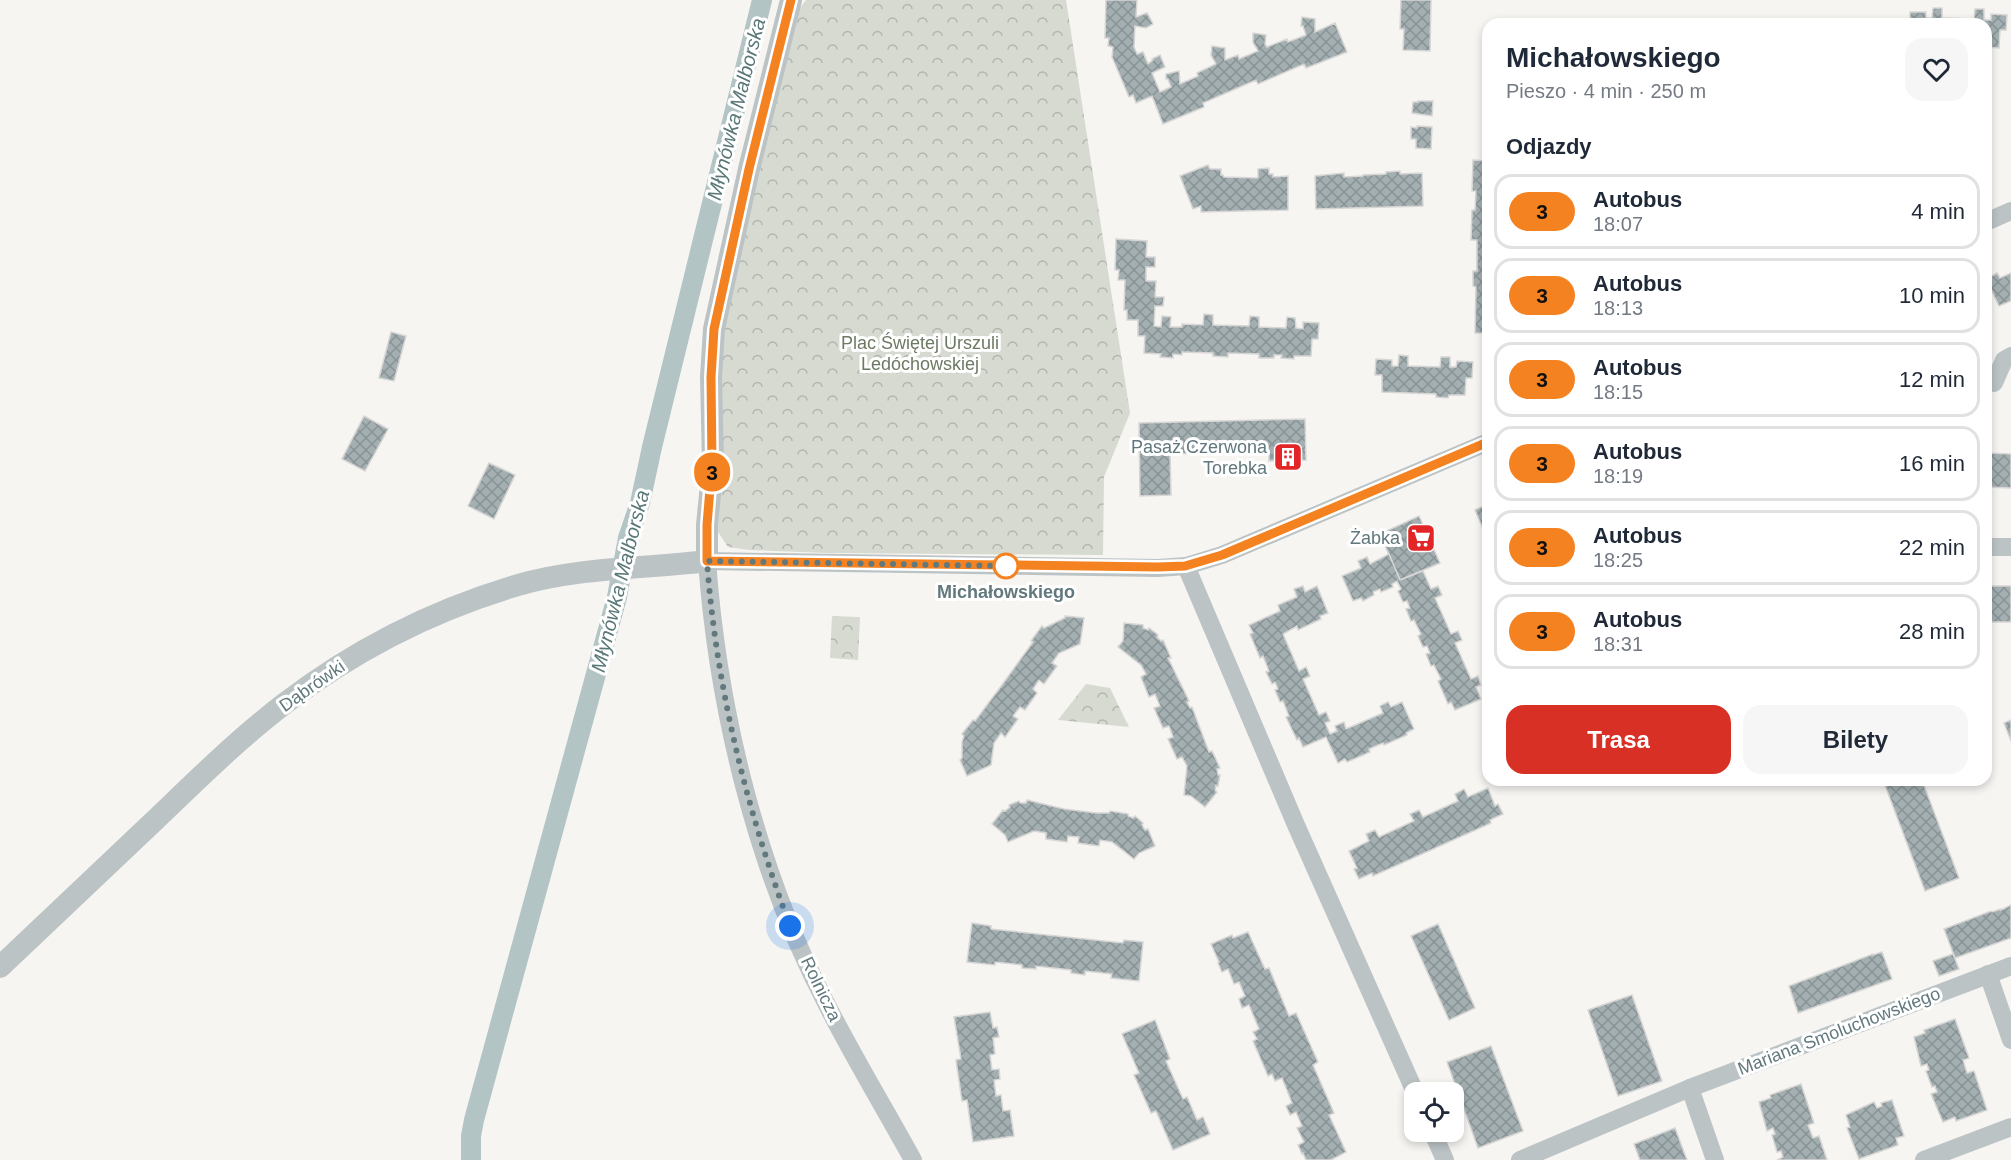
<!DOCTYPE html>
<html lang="pl">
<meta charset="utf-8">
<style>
:root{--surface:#fff;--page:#f6f6f7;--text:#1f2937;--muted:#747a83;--line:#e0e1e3;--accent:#d93025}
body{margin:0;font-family:Arial,sans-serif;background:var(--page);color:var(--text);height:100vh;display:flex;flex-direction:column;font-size:22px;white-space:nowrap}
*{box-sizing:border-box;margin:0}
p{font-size:20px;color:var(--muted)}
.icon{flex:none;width:33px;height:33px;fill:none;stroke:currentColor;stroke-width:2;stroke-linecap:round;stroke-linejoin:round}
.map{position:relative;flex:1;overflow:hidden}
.drawer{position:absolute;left:1482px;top:18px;width:510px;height:768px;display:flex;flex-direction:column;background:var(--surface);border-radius:18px;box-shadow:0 3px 9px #0003}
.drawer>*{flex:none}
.badge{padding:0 12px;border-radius:20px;font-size:21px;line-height:39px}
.fabs{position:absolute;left:1404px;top:1082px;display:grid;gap:12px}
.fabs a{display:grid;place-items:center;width:60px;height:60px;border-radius:12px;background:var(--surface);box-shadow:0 3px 9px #0003;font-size:30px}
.you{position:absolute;width:30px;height:30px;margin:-15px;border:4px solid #fff;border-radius:50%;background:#1a73e8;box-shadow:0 0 0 9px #1a73e833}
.map>.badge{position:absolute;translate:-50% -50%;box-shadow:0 0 0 3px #fff}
h2{padding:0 24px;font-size:22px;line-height:54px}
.round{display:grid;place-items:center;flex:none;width:63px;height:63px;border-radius:18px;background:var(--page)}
.head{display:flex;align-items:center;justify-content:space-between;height:102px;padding:0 24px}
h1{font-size:28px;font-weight:700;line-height:45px}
.button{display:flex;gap:12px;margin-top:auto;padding:12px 24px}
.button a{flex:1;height:69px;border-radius:18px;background:var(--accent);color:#fff;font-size:24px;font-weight:700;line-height:69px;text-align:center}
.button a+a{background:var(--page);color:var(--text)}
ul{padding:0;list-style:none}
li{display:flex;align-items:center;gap:18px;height:75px;margin:0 12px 9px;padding:0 12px;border:3px solid var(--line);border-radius:18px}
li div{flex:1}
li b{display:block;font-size:22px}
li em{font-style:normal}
li .badge{min-width:66px;font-weight:700;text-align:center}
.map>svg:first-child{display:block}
.park{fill:url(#park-crowns)}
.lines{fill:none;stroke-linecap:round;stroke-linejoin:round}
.canal{stroke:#b2c4c4;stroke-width:20}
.building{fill:url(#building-cross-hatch);stroke:#d7d6d5;stroke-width:1.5}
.minor{stroke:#bcc3c5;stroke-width:18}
.tertiary{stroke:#bcc3c5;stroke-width:22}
.line-casing{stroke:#fff;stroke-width:14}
.line{stroke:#f58220;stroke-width:9}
.walk{stroke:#61787d;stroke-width:6;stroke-dasharray:0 10.8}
.stop-dot{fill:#fff;stroke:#f58220;stroke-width:3}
.labels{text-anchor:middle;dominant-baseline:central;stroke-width:6;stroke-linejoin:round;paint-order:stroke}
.park-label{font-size:18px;fill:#6d7a63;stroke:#fff}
.poi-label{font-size:18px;fill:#61787d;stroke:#fff;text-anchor:end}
.stop-label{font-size:18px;font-weight:bold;fill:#61787d;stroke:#fff}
.street-label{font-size:18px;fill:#61787d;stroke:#fff}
.water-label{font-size:20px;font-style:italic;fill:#5b7878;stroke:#fff}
</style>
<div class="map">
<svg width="2011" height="1160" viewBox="0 0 2011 1160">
<defs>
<pattern id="park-crowns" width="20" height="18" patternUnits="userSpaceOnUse" patternTransform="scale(1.5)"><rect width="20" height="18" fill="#d7dad1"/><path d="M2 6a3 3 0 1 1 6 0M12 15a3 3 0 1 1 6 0" fill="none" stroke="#b2b6af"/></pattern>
<pattern id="building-cross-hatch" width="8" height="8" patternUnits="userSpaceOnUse" patternTransform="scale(1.5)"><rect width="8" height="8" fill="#a3afb1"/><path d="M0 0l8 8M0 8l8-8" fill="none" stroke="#889395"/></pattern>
</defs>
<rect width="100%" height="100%" fill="#f6f5f2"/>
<g class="park">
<path d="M806,0H1066L1130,413L1104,477L1103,555L827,553L749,550L728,547L718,532L721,334L797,12Z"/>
<path d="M832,616L860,617L858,660L830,658Z"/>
<path d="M1086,684L1110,688L1129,727L1058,720Z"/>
</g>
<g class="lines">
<path class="canal" d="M471,1160V1136L474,1120L617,597L628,538L640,503L652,447L762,0"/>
</g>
<g class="building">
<path d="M1106,0H1137L1136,17L1147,13L1150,18L1153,24L1146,28L1135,26L1134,47L1137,54L1143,52L1148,64L1153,60L1152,59L1160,55L1165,67L1152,73L1160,92L1171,87L1168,79H1166V74L1179,71L1180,84L1198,76L1197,73L1216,64L1211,55L1212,46L1225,48V60L1238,55L1239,59L1258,51L1253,42V33L1266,35L1265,44L1267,47L1287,39L1288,42L1306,35L1303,26H1301L1302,17L1315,19V32L1335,23L1347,52L1306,68L1304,64L1258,84L1256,80L1203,103L1204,107L1163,124L1152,96L1136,103L1133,95L1129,97L1112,57L1113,47L1108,46L1109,38H1105Z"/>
<path d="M1401,0H1431L1430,51L1403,50L1404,29H1400Z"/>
<path d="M1933,8H1942V18L1974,19L1975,9H1984V20H1991V14L2007,15L2006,30H2000L1999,48L1986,47V24H1910V12H1926V18H1932Z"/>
<path d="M1418,101H1433L1432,116L1412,113L1413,102H1418Z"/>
<path d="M1417,126L1432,127L1431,149L1416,148V139H1411V127L1417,128Z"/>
<path d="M1473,160L1488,161V333H1475L1476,287L1473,286V271H1477V240H1471L1472,210H1475L1476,191H1472Z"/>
<path d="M1208,165L1210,169H1221V175H1223L1224,177L1258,178V169L1269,168V174H1273V177L1288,176V210L1201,212V206L1193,209L1180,176Z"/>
<path d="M1400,171V174L1422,173L1423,206L1316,209L1315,176L1344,173V177L1363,176V175L1386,174V172Z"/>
<path d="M1116,239L1147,241L1146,257H1155V267H1146V281H1156L1155,297H1164L1163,306H1155L1154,326L1161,327L1162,316L1171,317L1170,327H1182V324L1203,325L1204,314L1213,315V325L1249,326L1250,316L1259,317V327L1286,328L1287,317L1295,318L1296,328L1303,329V322L1319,323L1318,339H1312L1311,356H1294V359L1281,358L1282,355H1274V358H1259V354L1228,353V357L1213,356V353L1182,352V355L1173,354V358L1160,357L1161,354L1144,353L1145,336H1138V320H1127V310H1124L1125,280H1118L1119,270H1115Z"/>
<path d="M1997,273L2000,278L2011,273V301L1999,306L1986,279Z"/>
<path d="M391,332L406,336L394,381L379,378Z"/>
<path d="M1399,355L1408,356V366L1440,367L1441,357H1450V367H1456L1457,361L1473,362L1472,378H1466L1465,395H1449L1448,398L1436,397V394L1382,392V375H1375L1376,359L1392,360V366H1398Z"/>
<path d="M364,416L388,429L365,471L342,459Z"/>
<path d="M1305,419L1306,460L1269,461V452L1170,454L1171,495L1140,496L1139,423Z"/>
<path d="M1986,453L2011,454V488L1986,487Z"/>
<path d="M489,463L515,475L494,519L468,506Z"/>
<path d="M1488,504V530L1484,531L1475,510Z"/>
<path d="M1419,516L1440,563L1400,580L1380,534Z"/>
<path d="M1389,554L1400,580L1423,571L1431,589L1438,586L1442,595L1435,598L1451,634L1458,631L1462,640L1455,643L1471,679L1478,676L1481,685L1476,687L1481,699L1455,710L1451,702L1448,704L1438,681L1441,679L1434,665L1431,666L1426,654L1430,653L1427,646L1423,647L1418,636L1421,634L1414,620L1411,621L1406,609L1410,608L1407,601L1403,602L1398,591L1401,589L1397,581L1392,584L1393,587L1381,592L1380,589L1373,592L1374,595L1363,601L1361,598L1353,601L1342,576L1361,568L1358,561L1367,557L1370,564Z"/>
<path d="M1303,586L1305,592L1317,586L1328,613L1320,616L1321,619L1298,630L1297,626L1283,634L1299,671L1306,667L1310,676L1303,679L1319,715L1326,712L1330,721L1325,723L1330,734L1337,731L1335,726L1344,722L1346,729L1383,713L1380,706L1388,702L1391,707L1402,702L1414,729L1406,733L1407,735L1384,745L1383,743L1369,749L1370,752L1347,762L1345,759L1338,763L1326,737L1303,747L1299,738L1297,740L1286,717L1289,716L1283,701L1280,702L1275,690L1278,689L1275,682L1272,684L1266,672L1269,671L1263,656L1260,658L1250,634L1253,633L1249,625L1280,611L1278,605L1297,597L1294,589Z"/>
<rect x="1986" y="586" width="25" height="36"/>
<path d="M1065,616L1084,618L1080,644L1059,653L1052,663L1057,666L1044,684L1039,680L1033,689L1037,693L1025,710L1020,707L1013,716L1018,719L1005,737L1001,733L994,743L991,765L967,776L960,760L962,758V742L964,736L962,734L973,720L975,721L1002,685L1033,642L1031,641L1042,626L1044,628L1065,618Z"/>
<path d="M1124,623L1143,625V628L1148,630L1149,628L1158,635L1157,637L1161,641L1163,640L1171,658H1168L1189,701L1187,702L1190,708L1192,707L1209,752L1212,751L1220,768L1217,769L1218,775H1220L1218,786L1216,785L1215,790L1217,792L1205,807L1191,796L1184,795L1187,766L1182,757L1177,759L1168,739L1173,737L1169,726L1163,728L1154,708L1160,706L1155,694L1149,697L1141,677L1146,674L1141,665L1118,647L1123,641Z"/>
<path d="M2011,720V741L2004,723Z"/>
<path d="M1883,780H1922L1959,878L1925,891Z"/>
<path d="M1488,788L1495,806L1498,804L1503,814L1490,820L1491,823L1373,876L1372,873L1359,879L1354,869L1357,868L1349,851L1369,841L1366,834L1375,830L1379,837L1414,821L1410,814L1419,810L1423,817L1458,801L1455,794L1464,789L1468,797Z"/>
<path d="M1027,800L1064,809L1096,813H1109L1110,811L1128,814V816L1133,818L1135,816L1143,823L1142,825L1145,830L1148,829L1155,846L1139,853L1134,859L1112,842L1100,840L1099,846L1078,843L1079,837L1068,836L1067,842L1046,839V833L1034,831L1008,842L1005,835L992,824L1003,810L1005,811L1010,807L1009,805L1019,801L1020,803H1026Z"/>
<path d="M2011,905V938L1955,958L1944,929L1991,911L1992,912L2001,909V910Z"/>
<path d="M972,923L991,926V929L1123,943L1124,940L1143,942L1139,981L1111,978L1112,974L1085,971V975L1071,973V970L1036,966V969L1022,968V965L995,962V965L967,962Z"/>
<path d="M1438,924L1475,1008L1449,1020L1411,936Z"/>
<path d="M1248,932L1265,969L1269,968L1289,1016L1296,1013L1318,1062L1313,1065L1334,1113L1329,1115L1346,1152L1331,1160H1306L1303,1153L1302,1154L1298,1145L1304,1142L1297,1128L1302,1126L1296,1112L1290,1115L1286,1106L1292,1103L1282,1078L1275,1081L1272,1074L1268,1076L1253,1041L1257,1039L1253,1032L1259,1029L1249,1005L1242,1008L1239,999L1245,996L1239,982L1234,984L1228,969L1222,972L1218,963L1219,962L1211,944L1232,935L1233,938Z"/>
<path d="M1882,952L1892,979L1798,1013L1789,986L1873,954V955Z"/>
<path d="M1953,954L1959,969L1939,976L1933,961Z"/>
<path d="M1632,995L1662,1081L1618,1096L1588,1010Z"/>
<path d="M990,1012L993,1028L997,1027L999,1037L993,1038L995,1054L990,1055L992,1070L999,1069L1000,1079L994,1080L996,1096L1001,1095L1003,1111L1010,1110L1014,1136L973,1142L967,1100L962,1101L956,1060L961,1059L954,1017Z"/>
<path d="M1955,1019L1969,1058L1963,1060L1967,1073L1974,1071L1987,1110L1956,1121L1955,1117L1943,1122L1931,1094L1937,1092L1935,1086L1932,1087L1926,1071L1929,1070L1927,1064L1921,1066L1914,1037L1925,1033L1924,1030Z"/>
<path d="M1155,1020L1170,1059L1166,1061L1183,1099L1187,1097L1197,1120L1203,1117L1210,1134L1173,1150L1156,1111L1151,1113L1134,1075L1139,1073L1122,1034Z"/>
<path d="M1491,1046L1523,1131L1478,1148L1447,1062Z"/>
<path d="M1801,1084L1814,1123L1808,1125L1813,1138L1819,1136L1827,1160H1777L1783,1157L1781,1151L1777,1152L1772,1135L1775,1134L1773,1128L1767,1131L1759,1102L1771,1098L1770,1095Z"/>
<path d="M1892,1100L1904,1136L1896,1138L1898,1145L1859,1159L1847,1128L1850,1127L1846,1115L1874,1102L1877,1108L1882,1106L1881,1103Z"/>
<path d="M1675,1128L1687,1160H1640L1634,1144Z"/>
</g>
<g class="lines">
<g class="minor">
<path d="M1986,222L2011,211"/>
<path d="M1994,383L2004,360L2011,356"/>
<path d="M1986,547H2011"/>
<path d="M1186,566L1296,825L1415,1092"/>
<path d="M1988,974L2011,1040"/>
<path d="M1432,1131L1445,1160"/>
<path d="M913,1160C885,1109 854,1058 827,1005C757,871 718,711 707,561L1158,568L1186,566L1222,555L1488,442"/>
<path d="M1520,1160L1690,1088"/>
<path d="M1715,1160L1690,1088L2011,966"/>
<path d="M1924,1160L2011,1127"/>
</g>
<path class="tertiary" d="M0,967C51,919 101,871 152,823C195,782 237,740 284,704C353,651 433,610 518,585C579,567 644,569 707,561V525L713,464L711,377L714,329L749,169L791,0"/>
</g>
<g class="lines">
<g class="line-casing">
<path id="line" d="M791,0L749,169L714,329L711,377L712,464L707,525V561L1158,567L1185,566L1222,555L1488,442"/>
</g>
<use href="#line" class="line"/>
<path class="walk" d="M790,926C746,808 716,686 707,561L1006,566"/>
</g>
<defs>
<g id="building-square" transform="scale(1.5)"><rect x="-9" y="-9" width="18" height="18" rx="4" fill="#e22627" stroke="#fff"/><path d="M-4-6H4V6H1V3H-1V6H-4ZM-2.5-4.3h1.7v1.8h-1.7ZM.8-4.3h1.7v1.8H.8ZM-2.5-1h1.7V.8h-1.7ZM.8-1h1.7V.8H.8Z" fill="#fff"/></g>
<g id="supermarket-square" transform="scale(1.5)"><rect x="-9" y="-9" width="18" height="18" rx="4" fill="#e22627" stroke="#fff"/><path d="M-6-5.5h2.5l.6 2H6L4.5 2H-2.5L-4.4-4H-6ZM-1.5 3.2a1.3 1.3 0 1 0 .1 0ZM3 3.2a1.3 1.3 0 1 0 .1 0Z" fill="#fff"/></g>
</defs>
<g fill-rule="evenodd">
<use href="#building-square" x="1288" y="457"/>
<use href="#supermarket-square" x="1421" y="538"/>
</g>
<circle class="stop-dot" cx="1006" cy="566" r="12"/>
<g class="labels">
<g class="park-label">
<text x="920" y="343">Plac Świętej Urszuli<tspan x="920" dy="21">Ledóchowskiej</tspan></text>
</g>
<g class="poi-label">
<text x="1267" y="447">Pasaż Czerwona<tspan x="1267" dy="21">Torebka</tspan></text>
<text x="1400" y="538">Żabka</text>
</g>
<g class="stop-label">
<text x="1006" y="592">Michałowskiego</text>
</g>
<g class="street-label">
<text transform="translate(312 686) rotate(-35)">Dąbrówki</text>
<text transform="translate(821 989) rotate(64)">Rolnicza</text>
<text transform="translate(1839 1031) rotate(-21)">Mariana Smoluchowskiego</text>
</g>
<g class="water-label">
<text transform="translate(736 109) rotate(-76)">Młynówka Malborska</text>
<text transform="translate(620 581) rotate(-76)">Młynówka Malborska</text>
</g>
</g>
</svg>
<div class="fabs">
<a><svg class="icon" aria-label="locate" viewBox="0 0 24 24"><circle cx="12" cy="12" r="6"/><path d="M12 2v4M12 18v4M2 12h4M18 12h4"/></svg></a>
</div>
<div class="you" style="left:790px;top:926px"></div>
<b class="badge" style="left:712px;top:472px;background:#f58220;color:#111">3</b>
<section class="drawer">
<div class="head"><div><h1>Michałowskiego</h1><p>Pieszo · 4 min · 250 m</p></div><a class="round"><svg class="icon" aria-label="heart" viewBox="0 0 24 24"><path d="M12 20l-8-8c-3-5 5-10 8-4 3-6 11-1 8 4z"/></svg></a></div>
<h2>Odjazdy</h2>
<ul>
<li><span class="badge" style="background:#f58220;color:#111">3</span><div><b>Autobus</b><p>18:07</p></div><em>4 min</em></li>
<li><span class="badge" style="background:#f58220;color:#111">3</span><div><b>Autobus</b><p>18:13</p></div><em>10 min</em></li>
<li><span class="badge" style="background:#f58220;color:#111">3</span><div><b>Autobus</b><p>18:15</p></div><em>12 min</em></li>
<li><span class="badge" style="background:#f58220;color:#111">3</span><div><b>Autobus</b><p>18:19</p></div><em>16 min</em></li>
<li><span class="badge" style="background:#f58220;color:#111">3</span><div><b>Autobus</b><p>18:25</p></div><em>22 min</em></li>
<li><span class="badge" style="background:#f58220;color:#111">3</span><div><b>Autobus</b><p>18:31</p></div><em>28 min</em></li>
</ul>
<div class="button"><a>Trasa</a><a>Bilety</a></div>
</section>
</div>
